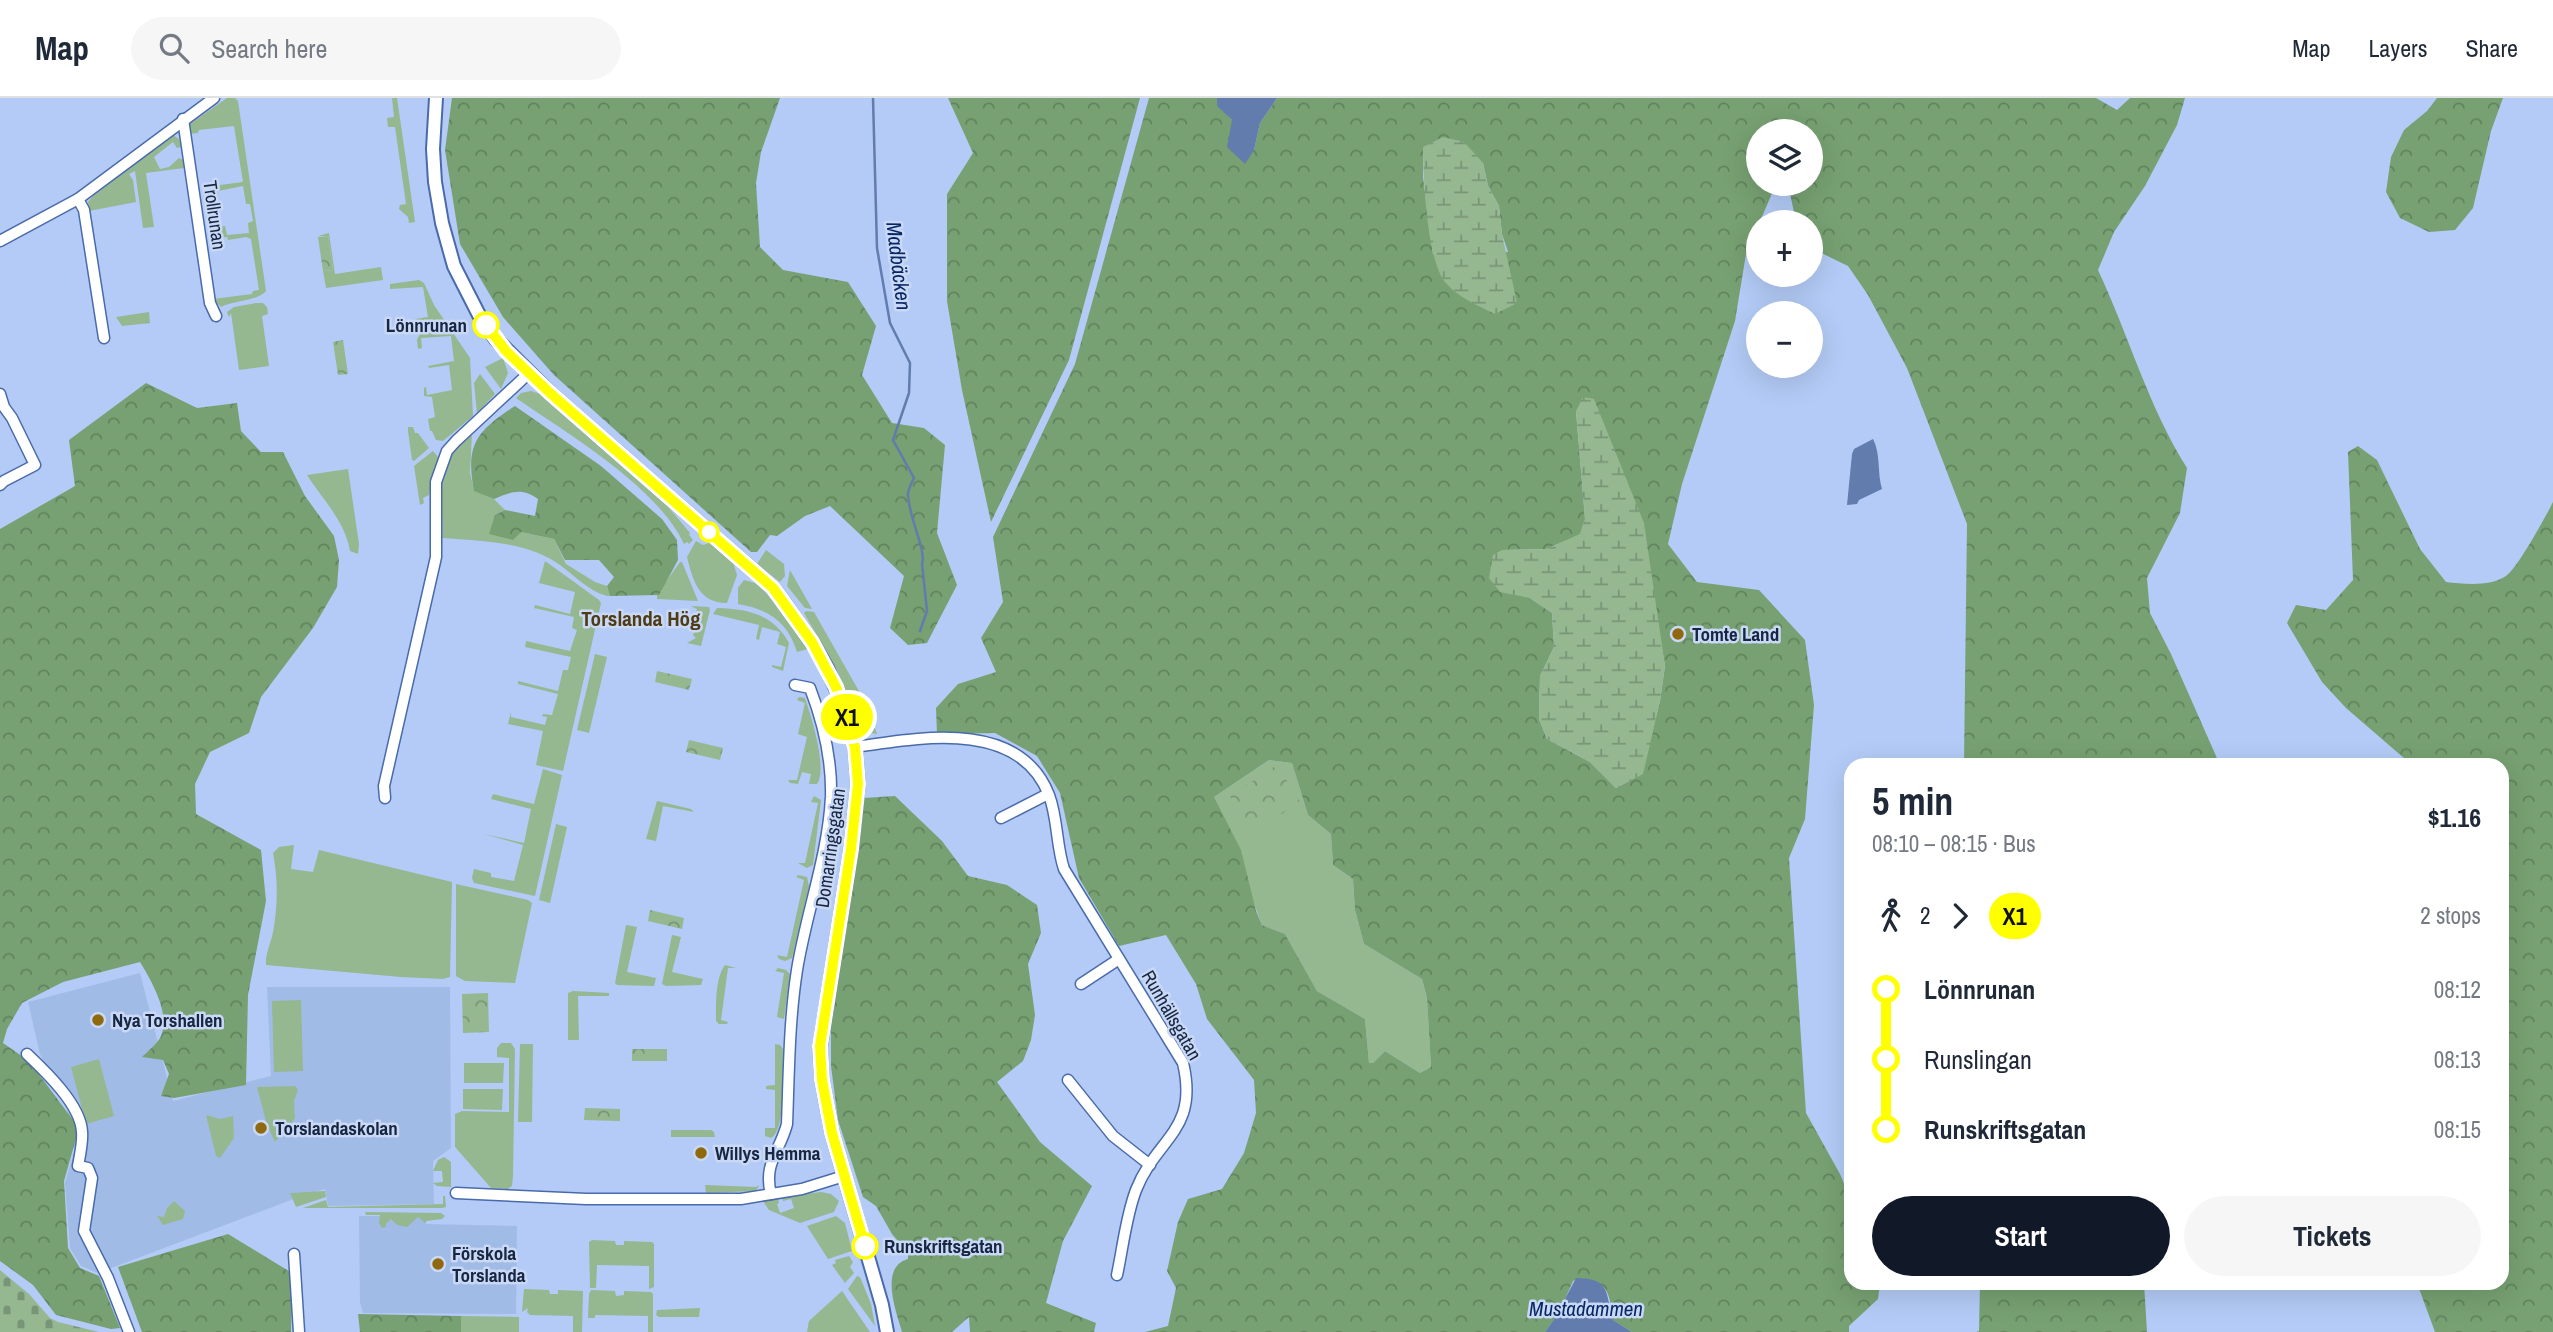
<!DOCTYPE html>
<meta charset="utf-8">
<style>
:root{--surface:#fff;--page:#f6f6f7;--text:#1f2937;--muted:#747a83;--line:#e0e1e3;--accent:#111827}
body{margin:0;font-family:"Archivo Narrow",sans-serif;background:var(--page);color:var(--text);height:100vh;display:flex;flex-direction:column;font-size:26px;white-space:nowrap}
*{box-sizing:border-box;margin:0}
p{font-size:23px;color:var(--muted)}
.icon{flex:none;width:38px;height:38px;fill:none;stroke:currentColor;stroke-width:2;stroke-linecap:round;stroke-linejoin:round}
.map{position:relative;flex:1;overflow:hidden}
.side{position:absolute;left:1844px;top:660px;width:665px;height:532px;display:flex;flex-direction:column;background:var(--surface);border-radius:21px;box-shadow:0 7px 28px #0002}
.side>*{flex:none}
.badge{padding:0 14px;border-radius:23px;font-size:24px;line-height:46px}
.tools{position:absolute;left:1746px;top:21px;display:grid;gap:14px}
.tools a{display:grid;place-items:center;width:77px;height:77px;border-radius:50%;background:var(--surface);box-shadow:0 7px 28px #0002;font-size:35px}
.map>.badge{position:absolute;translate:-50% -50%;box-shadow:0 0 0 4px #fff}
.legs{display:flex;align-items:center;gap:10px;height:77px;padding:0 28px;font-size:23px}
.legs p{margin-inline-start:auto}
.headline{display:flex;align-items:center;justify-content:space-between;height:119px;padding:0 28px}
h1{font-size:38px;font-weight:700;line-height:52px}
.cta{display:flex;gap:14px;margin-top:auto;padding:14px 28px}
.cta a{flex:1;height:80px;border-radius:42px;background:var(--accent);color:#fff;font-size:28px;font-weight:700;line-height:80px;text-align:center}
.cta a+a{background:var(--page);color:var(--text)}
ul{padding:0 28px;list-style:none}
li{display:flex;align-items:center;gap:24px;height:70px;font-size:26px}
li i{display:grid;place-items:center;width:10px;height:100%;margin:0 9px;background:currentColor}
li i::after{content:'';width:18px;height:18px;margin:-9px;border:5px solid;border-radius:50%;background:var(--surface)}
li p{margin-inline-start:auto}
li:first-child i{background:linear-gradient(#0000 50%,currentColor 0)}
li:last-child i{background:linear-gradient(currentColor 50%,#0000 0)}
header{display:flex;align-items:center;gap:42px;box-sizing:border-box;height:98px;padding:0 35px;background:var(--surface);border-bottom:2px solid var(--line)}
header strong{font-size:33px}
nav{display:flex;gap:38px;margin-inline-start:auto;font-size:24px}
.search{width:490px;height:63px;background:var(--page);display:flex;align-items:center;gap:18px;box-sizing:border-box;padding:0 24px;border-radius:38px;color:var(--muted);font-size:26px}
.map>svg:first-child{display:block}
.built{fill:#a1bbe7}
.grass{fill:#95b890}
.forest{fill:url(#forest-crowns);fill-rule:evenodd}
.wetland{fill:url(#wetland-marsh)}
.cemetery{fill:url(#cemetery-stones)}
.park{fill:url(#park-crowns)}
.water{fill:#617cad}
.lines{fill:none;stroke-linecap:round;stroke-linejoin:round}
.stream{stroke:#617cad;stroke-width:2.5}
.minor-casing{stroke:#496bab;stroke-width:13}
.tertiary-casing{stroke:#496bab;stroke-width:16}
.minor{stroke:#fff;stroke-width:10}
.tertiary{stroke:#fff;stroke-width:12}
.line-1-casing{stroke:#fff;stroke-width:16}
.line-1{stroke:#ff0;stroke-width:10}
.stop-1-dot{fill:#fff;stroke:#ff0;stroke-width:3.5}
.poi-dot{fill:#90690f;stroke:#c8d8f5;stroke-width:2.5}
.labels{text-anchor:middle;dominant-baseline:central;stroke-width:5;stroke-linejoin:round;paint-order:stroke}
.street-label{font-size:19px;fill:#182641;stroke:#c8d8f5}
.stop-label{font-size:19px;font-weight:bold;fill:#182641;stroke:#c8d8f5;text-anchor:end}
.poi-label{font-size:19px;font-weight:bold;fill:#182641;stroke:#c8d8f5;text-anchor:start}
.water-label{font-size:21px;font-style:italic;fill:#082763;stroke:#c8d8f5}
.neighbourhood-label{font-size:21px;font-weight:bold;fill:#4f3c16;stroke:#c8d8f5}
</style>
<header>
<strong>Map</strong>
<div class="search"><svg class="icon" aria-label="search" viewBox="0 0 24 24"><circle cx="10" cy="10" r="6"/><path d="M15 15l6 6"/></svg>Search here</div>
<nav><a>Map</a><a>Layers</a><a>Share</a></nav>
</header>
<div class="map">
<svg width="2553" height="1234" viewBox="0 0 2553 1234">
<defs>
<pattern id="forest-crowns" width="20" height="18" patternUnits="userSpaceOnUse" patternTransform="scale(1.75)"><rect width="20" height="18" fill="#77a172"/><path d="M2 6a3 3 0 1 1 6 0M12 15a3 3 0 1 1 6 0" fill="none" stroke="#61835f"/></pattern>
<pattern id="wetland-marsh" width="20" height="14" patternUnits="userSpaceOnUse" patternTransform="scale(1.75)"><rect width="20" height="14" fill="#95b890"/><path d="M1 5h8M5 5V1M11 12h8M15 12V8" fill="none" stroke="#799577"/></pattern>
<pattern id="cemetery-stones" width="16" height="16" patternUnits="userSpaceOnUse" patternTransform="scale(1.75)"><rect width="16" height="16" fill="#95b890"/><path d="M2 7V4a2 2 0 0 1 4 0v3zM10 15v-3a2 2 0 0 1 4 0v3z" fill="#799577"/></pattern>
<pattern id="park-crowns" width="20" height="18" patternUnits="userSpaceOnUse" patternTransform="scale(1.75)"><rect width="20" height="18" fill="#95b890"/><path d="M2 6a3 3 0 1 1 6 0M12 15a3 3 0 1 1 6 0" fill="none" stroke="#799577"/></pattern>
</defs>
<rect width="100%" height="100%" fill="#b3cbf6"/>
<g class="built">
<path d="M140,875L173,1003L271,978L267,889H450L451,1050L433,1063L434,1106L328,1108L325,1091L307,1096L98,1175L81,1168L70,1150L65,1085L75,1051L67,1010L40,956L28,904Z"/>
<path d="M359,1118H426V1126L517,1128L516,1216L363,1215L360,1204Z"/>
</g>
<g class="grass">
<path d="M227,0H235L238,3L266,193C258,203 234,202 221,209L213,201L252,196L253,193L259,192L251,141L246,139L228,142L227,139L218,140L217,129L225,128L227,137L249,135L248,125L253,123L250,106H246L243,88L218,93V99H213L212,91L219,90L220,87L243,84L234,28L199,32L198,35L189,36L187,28Z"/>
<path d="M392,0H397L415,124L409,125L408,119L399,111L400,107L406,106L395,29H388L387,20L394,19Z"/>
<path d="M173,37L179,41L181,49L177,50L173,44L154,59L160,71L169,69L179,60L183,62L184,70L146,75L154,129L143,130L135,73L129,76L133,82L136,104L89,113L88,104L93,98Z"/>
<path d="M329,135L335,176L381,169L383,182L326,190L323,173L333,172L328,138H318Z"/>
<path d="M419,182L424,185L434,207L470,260L473,318L443,343L436,342L432,333H430L428,321L435,319L432,299L424,298V290L426,289L427,297L452,292L449,267L429,270L428,268L454,263L451,238L421,240L422,250L418,251L417,242L423,230L415,221L428,219L423,189L390,191V186Z"/>
<path d="M256,205H263L267,209L268,216L262,218L269,268L239,272L231,215L229,219L227,214L234,209Z"/>
<path d="M503,260L508,275L501,291L485,269Z"/>
<path d="M480,276L495,296L477,315L474,285Z"/>
<path d="M531,293L544,297L660,399L690,435L689,437L693,442L689,446L687,444L684,446C657,388 568,336 516,300L521,295Z"/>
<path d="M413,329L415,335H418L429,350L414,363L412,362L408,333V329Z"/>
<path d="M472,335L470,375L474,392L494,401L505,412L495,417L521,434L554,441L566,466L595,484L607,488L610,498C593,498 569,472 554,463C521,443 480,443 442,440C444,398 431,364 472,335Z"/>
<path d="M433,353L438,359L429,397L423,400L424,405L420,407L414,368Z"/>
<path d="M348,371L359,446L358,456L350,453C345,423 323,402 307,377Z"/>
<path d="M696,443L703,447L709,445L733,464L737,477L727,505C699,505 693,483 687,459Z"/>
<path d="M766,452L784,466L785,478L780,484L757,466Z"/>
<path d="M545,463L599,502L601,505L563,673L536,667L543,633L508,626L511,614V619L545,627L547,619L542,618L543,616L552,617L558,596L518,586V583L558,593L563,572H568L571,559L525,549L526,543L570,553L577,532L572,530L574,519L534,510L535,507L570,516L575,494L539,485Z"/>
<path d="M680,464H682L698,503L657,501V496Z"/>
<path d="M790,472L812,511L805,510L787,488Z"/>
<path d="M744,482L755,485L761,489L796,531L808,551L797,554C788,524 768,511 738,506V490Z"/>
<path d="M691,508L709,509L710,512L701,548L687,545L696,540L693,537L696,530L694,526L697,511Z"/>
<path d="M717,510C748,511 773,516 789,545L783,573L772,569V567L781,569L786,549L777,546L780,534L762,529L759,542L756,541L759,527L713,516Z"/>
<path d="M806,513L814,514L868,609L877,636L864,634L858,628L838,574L804,515Z"/>
<path d="M595,556L607,559L589,635L577,632Z"/>
<path d="M799,599L805,600C811,618 828,670 817,686H809L811,676L802,674L798,686L790,685L788,682H797L807,639L798,636L805,605L797,602Z"/>
<path d="M1269,662L1292,665L1308,717L1331,736L1333,767L1353,781L1355,812L1364,846L1422,881L1427,900L1431,969L1420,975L1385,953L1373,965H1369L1365,921L1317,893L1285,836L1262,827L1214,699Z"/>
<path d="M543,671L562,677L535,798L474,785L472,780L474,771L491,775V779L514,783L523,747L484,736L524,745L531,711L491,701L493,696L534,706Z"/>
<path d="M814,698L821,702L813,767L807,770L798,765H805L818,705L811,704Z"/>
<path d="M657,703L691,711L694,714L663,708L656,743L646,741Z"/>
<path d="M556,726L567,729L550,805L539,802Z"/>
<path d="M294,747L291,771L313,774L319,752L452,784L450,879L443,881L401,879L266,867C265,856 271,845 273,834C278,807 278,781 273,755L279,749Z"/>
<path d="M798,777L807,779L809,788L793,856L792,860L785,863L779,861L777,857L787,859L804,782L796,779Z"/>
<path d="M456,786L528,802L532,805L515,885L465,883L456,878Z"/>
<path d="M626,827L637,829L627,874L656,880L654,888L617,887L615,885Z"/>
<path d="M672,837L681,839L672,874L703,881L701,887L666,888L662,886Z"/>
<path d="M725,867L736,870H728L721,922L728,924L727,926H719L716,923C716,907 715,880 725,867Z"/>
<path d="M778,870L786,872L790,876L784,921L777,919L784,875L775,873Z"/>
<path d="M573,893L609,895V898H578L579,942H568V895Z"/>
<path d="M301,902L303,973L274,974L272,903Z"/>
<path d="M501,945H511L515,951L513,1078L512,1088L508,1091L491,1090L455,1049V1016L462,1013L509,1014V960L497,959V950Z"/>
<path d="M520,946H533L532,1024H518Z"/>
<path d="M775,946L780,947L783,951C782,970 787,1032 771,1040L765,1038V1030H775V992L766,991V988L775,987Z"/>
<path d="M99,961L114,1018L86,1026L71,969Z"/>
<path d="M464,965H504L503,985H464Z"/>
<path d="M295,988L298,992L294,1003L295,1020L275,1044L267,1027L257,989Z"/>
<path d="M463,991H503L502,1012L463,1011Z"/>
<path d="M206,1017L220,1021L233,1018L234,1040L220,1060L216,1058Z"/>
<path d="M671,1032H711L714,1034L715,1039H671Z"/>
<path d="M444,1059L451,1064V1089L437,1088L433,1085L443,1084L442,1073H433L438,1062Z"/>
<path d="M705,1087L756,1089L759,1087L756,1093L706,1095Z"/>
<path d="M325,1093L326,1099L296,1109L290,1095Z"/>
<path d="M821,1094L831,1096L839,1103L834,1114L800,1125L769,1112L763,1103L778,1100L779,1105L777,1106L780,1115L794,1110L791,1101L783,1103L782,1099Z"/>
<path d="M443,1098H445L446,1109L442,1110H303L326,1102L328,1109L443,1106Z"/>
<path d="M174,1103L185,1113L183,1121L163,1127L157,1118L164,1119L167,1110Z"/>
<path d="M365,1114L441,1115L445,1118L442,1121L426,1123L425,1125L418,1119L407,1129L397,1127L391,1121L386,1126V1129L382,1130L379,1125L380,1117H366Z"/>
<path d="M836,1118L845,1125L852,1153L828,1161L807,1128Z"/>
<path d="M592,1142L615,1143L616,1147H624V1143L652,1144L654,1146V1189L649,1191V1168L597,1167L596,1190H590L589,1144Z"/>
<path d="M849,1158L853,1164L850,1169L854,1175L845,1185L832,1167L836,1165L835,1162Z"/>
<path d="M857,1178L860,1179L871,1206L875,1228L848,1191Z"/>
<path d="M524,1191L549,1192L550,1196H558V1192L583,1193L582,1234H573V1218L530,1217L527,1214L528,1210L522,1214Z"/>
<path d="M591,1192L615,1193L616,1198L624,1197V1193L651,1194L653,1196V1234H648V1218L595,1217V1220H588L589,1196Z"/>
<path d="M842,1193L870,1234H807L809,1223Z"/>
<path d="M700,1210L699,1219H659L656,1217L657,1212Z"/>
<path d="M461,1218L519,1219V1234H461Z"/>
</g>
<g class="forest">
<path d="M452,0H780L761,54L756,85L760,149L783,172L848,184L876,228L862,277L892,325L924,330L945,347L937,435L957,487L927,545L908,547L890,530L904,478L830,408L805,418L777,438L770,437L757,454H751L554,277L503,219L460,146L445,52Z"/>
<path d="M948,0H1140L1069,262L991,424L962,292L947,203V96L973,55Z"/>
<path d="M1149,0H1217L1218,8L1232,22L1254,52L1260,25L1277,0H2096L2117,12L2130,0H2185L2177,27L2145,88L2114,134L2098,172C2129,238 2148,308 2187,370L2180,415L2147,480L2150,515L2171,556L2220,667H1964L1967,426L1907,270L1868,197L1848,168L1811,150V124H1796L1788,86H1811V33H1759V86H1776L1746,156L1735,223L1682,386L1668,446L1697,484L1759,492L1805,542L1814,607L1805,721L1789,760L1806,1015L1840,1076L1851,1102L1852,1185H1880L1878,1201L1849,1228V1234H1632L1613,1222C1611,1213 1611,1202 1607,1194C1602,1183 1583,1177 1573,1183L1565,1201L1556,1210L1555,1220L1545,1234H1145L1168,1228L1176,1190L1167,1173L1178,1124L1188,1101L1222,1091L1244,1055L1256,1015L1254,982L1207,921L1196,886L1166,837L1119,848L1079,780L1060,695L1037,658L995,635L937,636L936,610L958,586L996,574L981,540L1003,504L993,439L1075,266ZM1423,50L1483,65L1488,88L1499,108L1502,136L1508,154L1433,156L1423,79ZM1576,313L1654,504L1665,568L1660,603L1642,676L1616,690L1590,664L1547,641L1539,621L1540,578L1554,549L1552,515L1530,500L1502,452L1546,451L1580,437L1585,421ZM1269,662L1292,665L1308,717L1331,736L1333,767L1353,781L1355,812L1364,846L1422,881L1427,900L1431,969L1420,975L1385,953L1373,965H1369L1365,921L1317,893L1285,836L1262,827L1256,813L1241,752L1214,699Z"/>
<path d="M2437,0H2503L2491,33L2473,110L2455,132L2429,134L2400,120L2386,94L2391,59L2404,32L2427,13Z"/>
<path d="M146,285L197,310L237,305L241,333L261,354H283L305,398L334,438L339,462L337,489L313,530L261,599L249,635L210,654L195,686L196,716L261,752L266,803L248,897L246,987L174,1000L161,998L169,976L163,962L142,959C148,953 158,945 161,938C171,916 151,882 140,864L63,884L22,905L7,931L3,945L29,963L79,1030L64,1083L68,1150L80,1170L99,1178L120,1230L111,1231L56,1217L33,1187L0,1163V431L75,388L69,342Z"/>
<path d="M515,308L601,368L662,421L677,442L678,462L659,497L610,498L607,488L614,479L599,462H565L554,441L521,434L513,442L489,436L495,417L505,412L535,418L538,401C522,389 511,394 494,401L474,393C465,346 477,333 515,308Z"/>
<path d="M2358,348L2377,362L2420,451L2446,484C2464,486 2490,489 2506,478C2517,471 2546,418 2553,404V1234H2435L2417,1185H2502V667H2412L2346,610L2322,584L2287,525L2296,507L2326,512L2353,482L2348,354Z"/>
<path d="M895,698L942,743L968,778L1007,787L1037,807L1041,835L1028,866L1035,917L1031,942L1023,963L997,984L1040,1044L1092,1088L1063,1143L1046,1205L1096,1225L1094,1234H970L969,1219L952,1234H902C896,1213 879,1169 908,1161V1155L892,1136L876,1108L863,1099L838,1022L831,968V925L840,848L864,700Z"/>
<path d="M228,1136L292,1175L291,1234H142L118,1169Z"/>
<path d="M1980,1185H2144L2147,1234H1976L1979,1233Z"/>
<path d="M358,1216L461,1218V1234H360Z"/>
</g>
<g class="wetland">
<path d="M1443,39L1464,44L1483,65L1488,88L1499,108L1502,136L1517,205L1495,216C1477,207 1457,199 1445,184C1427,162 1423,79 1423,49Z"/>
<path d="M1583,299L1594,301L1644,425L1665,568L1660,603L1643,676L1616,690L1590,664L1547,641L1539,621L1540,578L1554,549L1552,515L1530,500L1500,494L1489,480L1493,457L1502,452L1546,451L1580,436L1585,421L1576,313Z"/>
</g>
<path class="cemetery" d="M0,1172L29,1196L50,1220L58,1224L99,1234H0Z"/>
<g class="park">
<path d="M328,138L333,172L323,173L318,139Z"/>
<path d="M149,214L150,225L122,228L116,219Z"/>
<path d="M343,242L348,276L338,277L333,244Z"/>
<path d="M657,573L692,581L689,592L655,584Z"/>
<path d="M689,642L723,650L720,662L686,654Z"/>
<path d="M1277,667L1300,704L1252,735L1230,698Z"/>
<path d="M650,812L684,820L682,831L648,823Z"/>
<path d="M488,895L489,934L463,935L462,896Z"/>
<rect x="632" y="951" width="35" height="12"/>
<path d="M585,1010L620,1011V1023L584,1022Z"/>
</g>
<g class="water">
<path d="M1217,0H1277L1260,25L1254,52L1245,66L1227,49L1232,22L1217,8Z"/>
<path d="M1873,341C1881,356 1877,375 1882,391L1859,402L1857,406L1847,407L1852,356L1854,351Z"/>
<path d="M1576,1180C1612,1180 1605,1196 1613,1222L1632,1234H1545L1555,1220L1556,1210L1565,1201Z"/>
</g>
<g class="lines">
<path class="stream" d="M873,0L877,150L890,225L910,265L909,295L893,342L914,380C912,384 909,390 908,395C907,415 927,453 922,466L927,513L920,533"/>
<g class="minor-casing">
<g id="minor">
<path d="M183,21L210,205L216,218"/>
<path d="M78,101L84,112L104,240"/>
<path d="M0,143L78,101L214,0"/>
<path d="M0,296L4,309L12,320L35,367L4,383L0,387"/>
<path d="M855,649C918,640 1019,620 1049,697C1058,721 1056,747 1064,771L1183,965C1199,1033 1157,1039 1136,1092C1126,1118 1123,1149 1117,1177"/>
<path d="M385,700L384,688L436,459V384L447,353L456,343L529,275"/>
<path d="M1001,720L1048,696"/>
<path d="M1081,886L1119,861"/>
<path d="M27,956C45,973 81,1007 82,1034C83,1044 80,1057 78,1068L88,1070L92,1080L84,1133L108,1180L129,1234"/>
<path d="M1068,982L1113,1038L1150,1067"/>
<path d="M456,1095L586,1101H741L802,1091L844,1078"/>
<path d="M771,1096C763,1066 780,1053 787,1026C789,975 789,923 797,872C806,815 828,758 831,699C832,663 823,624 810,590L795,587"/>
<path d="M294,1156L299,1234"/>
</g>
</g>
<g class="tertiary-casing">
<path id="tertiary" d="M436,0L433,51L435,84L442,125L454,168L479,217L495,240L550,295L773,490L812,544L827,570L845,611L855,649L858,686L851,751L820,949L822,982L832,1035L882,1207L887,1234"/>
</g>
<use href="#minor" class="minor"/>
<use href="#tertiary" class="tertiary"/>
</g>
<g class="lines">
<g class="line-1-casing">
<path id="line-1" d="M486,227L506,253L550,295L773,490L812,544L836,589L855,649L858,686L851,751L820,948L822,982L832,1035L865,1148"/>
</g>
<use href="#line-1" class="line-1"/>
</g>
<g class="stop-1-dot">
<circle cx="486" cy="227" r="12"/>
<circle cx="709" cy="434" r="9"/>
<circle cx="865" cy="1148" r="12"/>
</g>
<g class="poi-dot">
<circle cx="1678" cy="536" r="7"/>
<circle cx="98" cy="922" r="7"/>
<circle cx="261" cy="1030" r="7"/>
<circle cx="701" cy="1055" r="7"/>
<circle cx="438" cy="1166" r="7"/>
</g>
<g class="labels">
<g class="street-label">
<text transform="translate(215 117) rotate(82)">Trollrunan</text>
<text transform="translate(830 750) rotate(-82)">Domarringsgatan</text>
<text transform="translate(1172 917) rotate(60)">Runhällsgatan</text>
</g>
<g class="stop-label">
<text x="467" y="227">Lönnrunan</text>
<text x="884" y="1148" text-anchor="start">Runskriftsgatan</text>
</g>
<g class="poi-label">
<text x="1692" y="536">Tomte Land</text>
<text x="112" y="922">Nya Torshallen</text>
<text x="275" y="1030">Torslandaskolan</text>
<text x="715" y="1055">Willys Hemma</text>
<text x="452" y="1155">Förskola<tspan x="452" dy="22">Torslanda</tspan></text>
</g>
<g class="water-label">
<text transform="translate(899 168) rotate(83)">Madbäcken</text>
<text x="1586" y="1210">Mustadammen</text>
</g>
<g class="neighbourhood-label">
<text x="641" y="520">Torslanda Hög</text>
</g>
</g>
</svg>
<div class="tools">
<a><svg class="icon" aria-label="layers" viewBox="0 0 24 24"><path d="M12 4l9 5-9 5-9-5zM3 14l9 5 9-5"/></svg></a>
<a>+</a>
<a>−</a>
</div>
<b class="badge" style="left:847px;top:619px;background:#ff0;color:#111">X1</b>
<section class="side">
<div class="headline"><div><h1>5 min</h1><p>08:10 – 08:15 · Bus</p></div><b>$1.16</b></div>
<div class="legs"><svg class="icon" aria-label="walk" viewBox="0 0 24 24"><circle cx="13" cy="4" r="2"/><path d="M13 8l-2 6 4 7M11 14l-3 7M7 12l3-4h3l4 4"/></svg>2<svg class="icon" aria-label="forward" viewBox="0 0 24 24"><path d="M9 5l7 7-7 7"/></svg><b class="badge" style="background:#ff0;color:#111">X1</b><p>2 stops</p></div>
<ul>
<li><i style="color:#ff0"></i><b>Lönnrunan</b><p>08:12</p></li>
<li><i style="color:#ff0"></i><span>Runslingan</span><p>08:13</p></li>
<li><i style="color:#ff0"></i><b>Runskriftsgatan</b><p>08:15</p></li>
</ul>
<div class="cta"><a>Start</a><a>Tickets</a></div>
</section>
</div>
